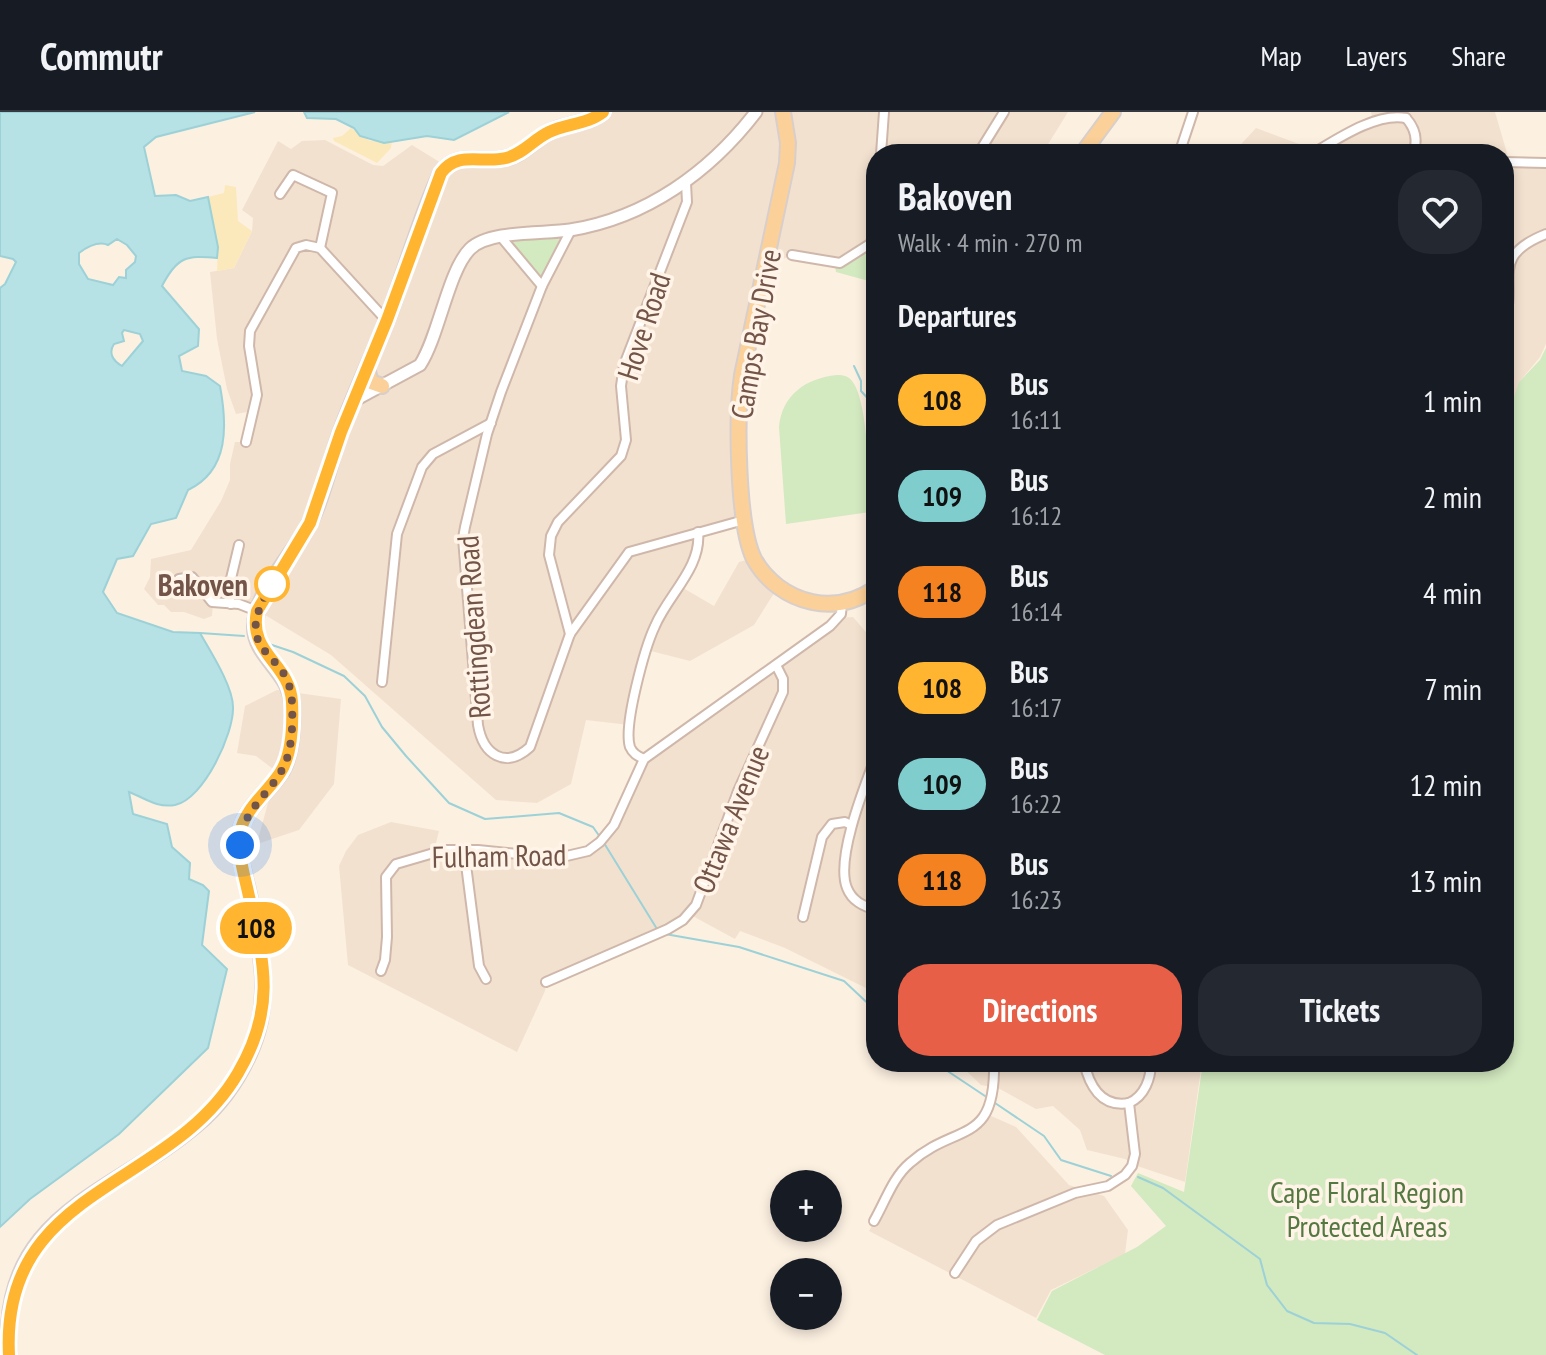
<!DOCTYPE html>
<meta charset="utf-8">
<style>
:root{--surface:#171b24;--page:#242831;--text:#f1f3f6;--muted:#9ea1a6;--line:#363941;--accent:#e65f46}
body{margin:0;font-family:"PT Sans Narrow",sans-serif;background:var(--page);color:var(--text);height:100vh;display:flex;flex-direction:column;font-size:30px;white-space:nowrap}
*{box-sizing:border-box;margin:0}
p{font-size:26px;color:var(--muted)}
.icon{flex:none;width:44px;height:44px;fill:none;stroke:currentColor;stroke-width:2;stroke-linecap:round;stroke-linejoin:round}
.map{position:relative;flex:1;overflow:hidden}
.sheet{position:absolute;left:866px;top:32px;width:648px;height:928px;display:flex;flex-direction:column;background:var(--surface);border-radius:32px;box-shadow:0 4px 12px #0003}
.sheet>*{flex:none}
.badge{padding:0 16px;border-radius:26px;font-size:28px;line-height:52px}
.controls{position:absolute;left:770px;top:1058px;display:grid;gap:16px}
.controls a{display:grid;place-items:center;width:72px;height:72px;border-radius:50%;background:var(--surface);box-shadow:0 4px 12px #0003;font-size:40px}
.you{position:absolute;width:40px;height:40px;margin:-20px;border:6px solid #fff;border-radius:50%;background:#1a73e8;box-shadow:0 0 0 12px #1a73e833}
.map>.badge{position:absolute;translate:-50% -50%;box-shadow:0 0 0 4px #fff}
h2{padding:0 32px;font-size:30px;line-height:72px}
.round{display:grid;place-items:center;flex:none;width:84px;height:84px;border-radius:32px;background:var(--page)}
.headline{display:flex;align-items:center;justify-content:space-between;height:136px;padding:0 32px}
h1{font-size:38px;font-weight:700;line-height:60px}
.action{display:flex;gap:16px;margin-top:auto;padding:16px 32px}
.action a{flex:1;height:92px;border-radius:32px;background:var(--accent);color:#fff;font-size:32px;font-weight:700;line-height:92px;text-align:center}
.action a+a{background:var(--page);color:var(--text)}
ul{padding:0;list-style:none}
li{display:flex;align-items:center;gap:24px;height:96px;padding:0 32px}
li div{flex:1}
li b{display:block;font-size:30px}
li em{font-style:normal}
li .badge{min-width:88px;font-weight:700;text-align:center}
header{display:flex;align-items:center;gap:48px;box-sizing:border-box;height:112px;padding:0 40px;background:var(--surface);border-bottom:2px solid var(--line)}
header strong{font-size:38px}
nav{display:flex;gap:44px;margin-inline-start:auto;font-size:28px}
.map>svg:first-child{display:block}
.residential{fill:#f3e1cf}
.green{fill:#d3e9c0}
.sand{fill:#fce9bb}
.water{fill:#b6e1e5;stroke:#9cd1d7;stroke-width:2;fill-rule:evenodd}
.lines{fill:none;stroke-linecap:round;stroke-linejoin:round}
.stream{stroke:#9cd1d7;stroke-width:2}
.minor-casing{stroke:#cfb8ab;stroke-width:12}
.tertiary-casing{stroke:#cfb8ab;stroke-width:15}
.primary-casing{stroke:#d8cfcc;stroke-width:18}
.minor{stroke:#fff;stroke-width:8}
.tertiary{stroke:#fff;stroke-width:11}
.primary{stroke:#fbd099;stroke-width:14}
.line-casing{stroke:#fff;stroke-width:18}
.line{stroke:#ffb530;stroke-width:12}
.walk{stroke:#735448;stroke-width:8;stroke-dasharray:0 14.4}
.stop-dot{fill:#fff;stroke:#ffb530;stroke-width:4}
.labels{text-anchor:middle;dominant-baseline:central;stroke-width:7;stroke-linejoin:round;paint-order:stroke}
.street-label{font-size:30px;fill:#735448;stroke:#fff4e7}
.stop-label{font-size:30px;font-weight:bold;fill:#735448;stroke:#fff4e7;text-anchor:end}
.park-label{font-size:30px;fill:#547841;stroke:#fff4e7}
</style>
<header>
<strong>Commutr</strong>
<nav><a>Map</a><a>Layers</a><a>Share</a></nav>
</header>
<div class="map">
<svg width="1546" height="1243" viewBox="0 0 1546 1243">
<rect width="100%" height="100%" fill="#fcf0e1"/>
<g class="residential">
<path d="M603,0H1068L1042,42H876V128L846,149L792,143L778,149L766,150L742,263L745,408L698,420L699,430L678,473L714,494L739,450L754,446L778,475L754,513L690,549L647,538L629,613L586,608L571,672L537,691L496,688L331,543L252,495L213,490L212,504L204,507L184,500H171L164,493H158L144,477L150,465L151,447L191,438L221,389L230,368V352L235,330H246L253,299L236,302L227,277L217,227L210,160L234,156L252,119L253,106L242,98L278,29L291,37L302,29L325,28L373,53L383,54L412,33L446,54L500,47Z"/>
<path d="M1371,0H1495L1509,48L1546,51V232L1540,245L1520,269L1504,316V42H1232L1256,16L1318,39L1372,6Z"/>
<path d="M853,505L876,532V881L785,836L740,819L735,827L689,802L683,808L546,870L545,879L517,940L348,853L339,754L346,739L358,723L391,710L439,719L434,739L574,744L605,725L644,647L839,506Z"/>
<path d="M277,578L341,587L334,672L299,718L260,731L259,724L268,691L285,666L256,644L237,641L245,594Z"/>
<path d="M957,950H1202L1185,1070L1137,1054L1125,1047L1087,1038L1080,1018L1053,994L1036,997L998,976L981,973Z"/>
<path d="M986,999L989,1003L1016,1015L1069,1073L1104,1084L1128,1118L1125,1142L1051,1178L1036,1206L869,1119L906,1054L950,1028Z"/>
</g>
<g class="green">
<path d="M554,124L558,125L559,131L542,163L538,164L512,131L516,128Z"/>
<path d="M876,132V171L836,160L835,154L848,151Z"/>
<path d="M1546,236V1243H1105L1037,1208L1052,1179L1137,1135L1166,1114L1131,1074L1138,1061L1184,1080L1203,950H1504V315L1519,270L1540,248Z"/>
<path d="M837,263C841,263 845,263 849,266C869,280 869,374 870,400L786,412L779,315C782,283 806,266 837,263Z"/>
</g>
<g class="sand">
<path d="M351,16L370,29H392L391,36L377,51L334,29L333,26L342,24Z"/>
<path d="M225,73L236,75L238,109L252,119L234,156L217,159L218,135L208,85L224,81Z"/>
</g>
<g class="water">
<path d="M0,0H255L156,25L144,35L155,84L176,83L190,89L208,85L218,135L217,146C186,143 177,145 162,174L199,217L198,234L179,244L182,259L206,264L220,274C227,312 230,358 188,378L176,406L151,412L133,444L117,447L103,480L117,501L173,520L200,521C210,539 233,574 233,595C234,621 204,687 175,693C156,696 145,686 129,680L133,702L167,712L172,735L190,751L189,767L203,773L209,779L202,833L227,857L208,936L119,1022L30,1087L0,1115V176L5,172L16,150L13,147L0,144ZM117,127L127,133L136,144L135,150L126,158V166L119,165L113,173L88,167L79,152V141C87,135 99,129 108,133ZM124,218L140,222L143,229L122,254C113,249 108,241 114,232L124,229L122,221Z"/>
<path d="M304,0H509L454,28L427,24L384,31L360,24L354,16L336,7L307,6Z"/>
</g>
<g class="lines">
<g class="stream">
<path d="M854,254L861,269V279L872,291L876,340"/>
<path d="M874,425L876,421"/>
<path d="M200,521L244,524"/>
<path d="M266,531L293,540L344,564L365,584L382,615L406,644L449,691L485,707L559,701L593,715L600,725"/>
<path d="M604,731L657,817"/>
<path d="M665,822L739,835L844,869L876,899"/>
<path d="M934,950L985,984"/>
<path d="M995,991L1044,1024L1061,1048L1111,1064"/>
<path d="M1138,1065L1163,1076L1260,1147L1267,1173L1287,1199L1314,1211L1350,1212L1385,1221L1417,1243"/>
</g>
<g class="minor-casing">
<g id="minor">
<path d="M1406,6C1416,17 1418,29 1413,42"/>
<path d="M881,42L884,0"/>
<path d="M978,42L1004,0"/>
<path d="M1179,42L1193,0"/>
<path d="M1312,42C1337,27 1377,0 1406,6"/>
<path d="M1504,50L1546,51"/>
<path d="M280,82L293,63L332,81L320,136"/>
<path d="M571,118L542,174L501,280L487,322L465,415L463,426L478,613C483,642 505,658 530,635L570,522L629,440L744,408"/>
<path d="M501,125L542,174"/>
<path d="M792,143L840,151L876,128"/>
<path d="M1504,210C1519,168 1488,145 1546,122"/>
<path d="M246,330L257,283L249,234L250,219L296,136L306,133L320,136L386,208"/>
<path d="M182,480L177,476L179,467L192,465L212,490L239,492L257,499"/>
<path d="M231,492L228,479L239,433"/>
<path d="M570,522L549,443L551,424L558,410L621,344L626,328L621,274L624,253L687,90L686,71"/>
<path d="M382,570L397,422L422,355L433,342L491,311"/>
<path d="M876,644C865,673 835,747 847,776C852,789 863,794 876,798"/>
<path d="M644,647C638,644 633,642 630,635C623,614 645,535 655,514C668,483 702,455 698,420"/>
<path d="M464,737L479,854L486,867"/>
<path d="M803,805L822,725L832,712L845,710L851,713"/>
<path d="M381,859L385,848L387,825L386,765L396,752L444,738H478L558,746L588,739L600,730L614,713L644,647L830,514L841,502L842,491"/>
<path d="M546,870L668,817L683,808L696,793L738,679L783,580V567L776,553"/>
<path d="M1084,950C1089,973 1101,996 1129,991"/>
<path d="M1129,991C1145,984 1151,966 1151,950"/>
<path d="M874,1109C885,1090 893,1065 910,1051C956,1010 996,1035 994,950"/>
<path d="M955,1161L976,1129L997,1113L1075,1081L1108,1074L1125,1063L1132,1054L1135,1042L1129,991"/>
</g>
</g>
<g class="tertiary-casing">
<path id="tertiary" d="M355,288L420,253C439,224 448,159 470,137C489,118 544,122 570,118C646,106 710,60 756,0"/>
</g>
<g class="primary-casing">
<g id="primary">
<path d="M783,0L788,31L787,51L742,263C736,303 737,412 754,447C766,469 788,485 812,490C835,495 857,489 876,476"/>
<path d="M1082,42L1113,0"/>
<path d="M367,257L371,270L382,274"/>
<path d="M9,1243C0,1100 111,1085 197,1012C221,992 240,964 252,935C274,881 259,829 247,774C243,758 237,737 240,720C246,694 269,680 282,659C292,641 293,612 292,592C291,560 254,544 255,514C255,483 291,445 306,418C322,389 329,353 340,322C354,283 372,246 387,208C406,159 419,108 441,61C458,38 483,52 506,46C522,43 535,27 549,20C567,12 588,12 603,0"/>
</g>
</g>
<use href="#minor" class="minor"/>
<use href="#tertiary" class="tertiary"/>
<use href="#primary" class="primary"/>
</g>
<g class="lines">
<g class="line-casing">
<path id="line" d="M9,1243C0,1074 170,1078 238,961C277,895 264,850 248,780C244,762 237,739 240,721C245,696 267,681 280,661C292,643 293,612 292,590C290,551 248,542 257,499L310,411L341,320L387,208L441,61C458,38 482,52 506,46C523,42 534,27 549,20C566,12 588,12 603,0"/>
</g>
<use href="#line" class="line"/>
<path class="walk" d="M240,733C241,698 270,683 284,654C292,638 293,611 292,593C292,532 223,549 275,467L272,472"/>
</g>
<circle class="stop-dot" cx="272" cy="472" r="16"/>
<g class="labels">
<g class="street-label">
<text transform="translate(643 214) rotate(-72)">Hove Road</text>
<text transform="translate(755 222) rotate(-80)">Camps Bay Drive</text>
<text transform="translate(473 515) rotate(-94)">Rottingdean Road</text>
<text transform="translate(730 707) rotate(-68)">Ottawa Avenue</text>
<text transform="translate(499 743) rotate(-1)">Fulham Road</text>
</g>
<g class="stop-label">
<text x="248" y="472">Bakoven</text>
</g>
<g class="park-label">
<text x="1367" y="1079">Cape Floral Region<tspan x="1367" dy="34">Protected Areas</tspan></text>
</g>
</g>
</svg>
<div class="controls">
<a>+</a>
<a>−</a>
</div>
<div class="you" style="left:240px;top:733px"></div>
<b class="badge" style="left:256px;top:816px;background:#ffb530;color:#111">108</b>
<section class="sheet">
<div class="headline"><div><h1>Bakoven</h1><p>Walk · 4 min · 270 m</p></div><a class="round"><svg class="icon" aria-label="heart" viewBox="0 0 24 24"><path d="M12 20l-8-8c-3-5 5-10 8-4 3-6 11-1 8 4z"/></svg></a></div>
<h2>Departures</h2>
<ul>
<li><span class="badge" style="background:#ffb530;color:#111">108</span><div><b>Bus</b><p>16:11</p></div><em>1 min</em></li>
<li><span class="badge" style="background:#7fcecd;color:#111">109</span><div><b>Bus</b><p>16:12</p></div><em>2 min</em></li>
<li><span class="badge" style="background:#f58220;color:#111">118</span><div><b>Bus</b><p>16:14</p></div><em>4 min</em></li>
<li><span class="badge" style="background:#ffb530;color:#111">108</span><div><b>Bus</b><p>16:17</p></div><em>7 min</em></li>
<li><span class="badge" style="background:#7fcecd;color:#111">109</span><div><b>Bus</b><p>16:22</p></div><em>12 min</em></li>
<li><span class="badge" style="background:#f58220;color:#111">118</span><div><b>Bus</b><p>16:23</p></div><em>13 min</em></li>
</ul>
<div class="action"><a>Directions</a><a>Tickets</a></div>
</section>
</div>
